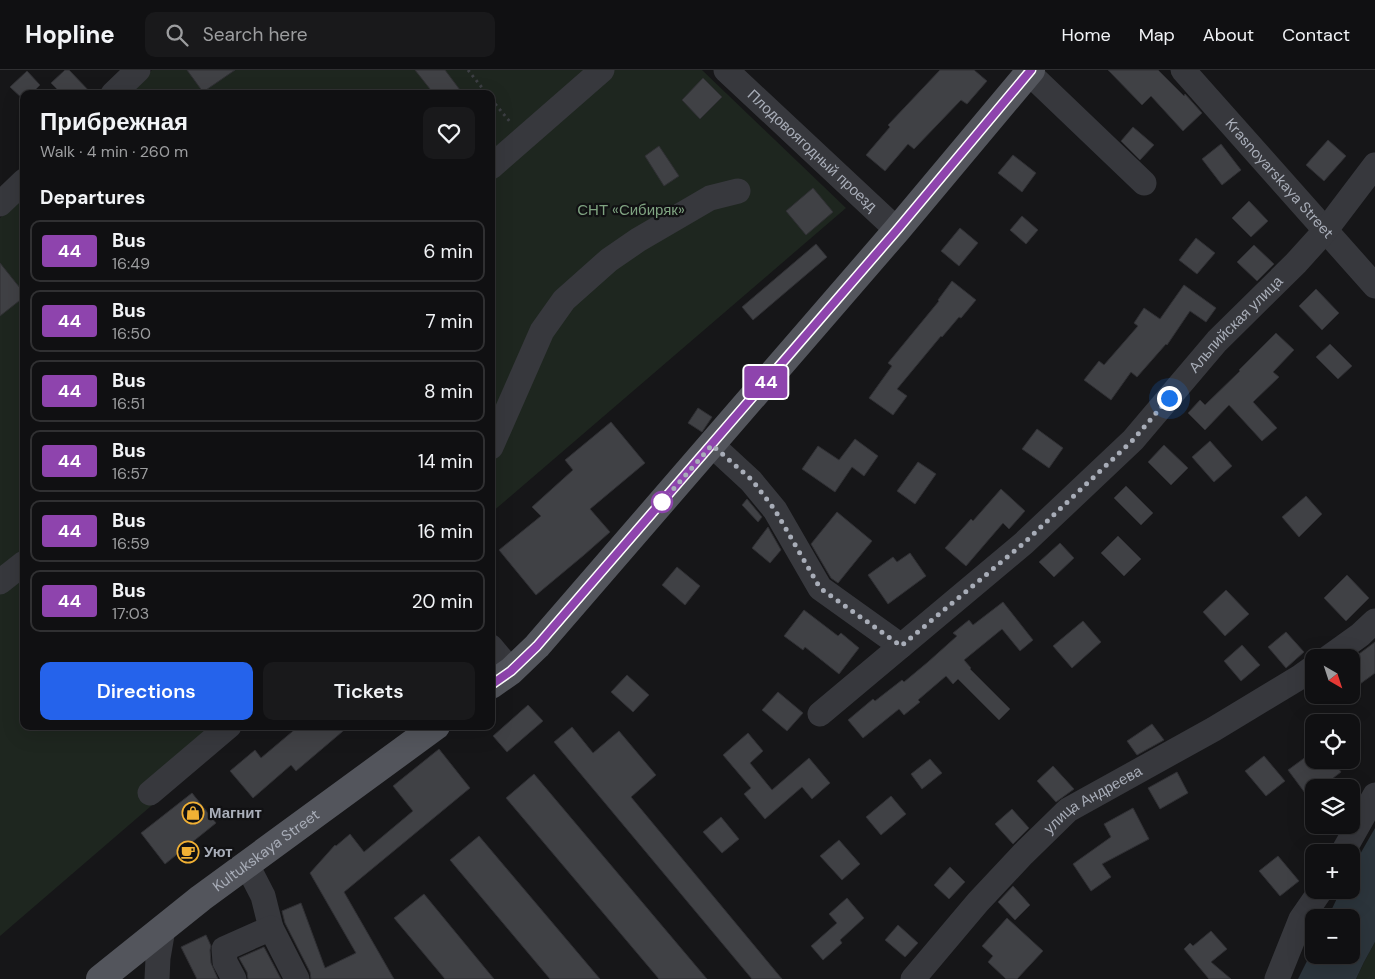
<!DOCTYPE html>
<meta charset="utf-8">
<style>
:root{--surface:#101012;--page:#19191b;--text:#f1f3f6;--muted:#9c9d9f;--line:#303032;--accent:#2563eb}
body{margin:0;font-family:"DM Sans",sans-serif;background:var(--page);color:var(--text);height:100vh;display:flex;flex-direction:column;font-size:19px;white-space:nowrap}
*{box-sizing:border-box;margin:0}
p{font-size:16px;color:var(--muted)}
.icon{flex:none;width:28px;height:28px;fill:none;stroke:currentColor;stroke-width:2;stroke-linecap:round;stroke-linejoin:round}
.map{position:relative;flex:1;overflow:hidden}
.panel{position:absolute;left:20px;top:20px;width:475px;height:640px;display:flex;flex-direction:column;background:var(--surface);border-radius:10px;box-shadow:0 5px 20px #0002,0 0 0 1px var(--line)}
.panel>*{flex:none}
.badge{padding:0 10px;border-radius:4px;font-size:18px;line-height:32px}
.needle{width:32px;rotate:141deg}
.tools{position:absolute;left:1305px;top:579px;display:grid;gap:10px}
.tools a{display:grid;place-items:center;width:55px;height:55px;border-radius:10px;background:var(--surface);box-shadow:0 5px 20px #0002,0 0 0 1px var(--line);font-size:25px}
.you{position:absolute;width:25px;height:25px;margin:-12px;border:4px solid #fff;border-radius:50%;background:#1a73e8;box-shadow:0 0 0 8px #1a73e833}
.map>.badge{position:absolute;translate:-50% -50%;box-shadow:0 0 0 2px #fff}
h2{padding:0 20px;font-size:19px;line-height:45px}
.round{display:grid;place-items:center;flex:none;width:52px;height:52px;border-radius:10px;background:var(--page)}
.summary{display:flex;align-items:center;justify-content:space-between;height:85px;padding:0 20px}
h1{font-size:24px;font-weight:600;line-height:38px}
.cta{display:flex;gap:10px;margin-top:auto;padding:10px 20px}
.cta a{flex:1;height:58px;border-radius:10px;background:var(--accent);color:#fff;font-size:20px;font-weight:600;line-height:58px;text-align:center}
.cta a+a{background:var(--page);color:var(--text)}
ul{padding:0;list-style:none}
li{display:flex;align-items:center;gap:15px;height:62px;margin:0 10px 8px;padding:0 10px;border:2px solid var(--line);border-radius:10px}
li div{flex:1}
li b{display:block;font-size:19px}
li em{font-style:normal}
li .badge{min-width:55px;font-weight:700;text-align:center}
header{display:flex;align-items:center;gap:30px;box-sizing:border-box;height:70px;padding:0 25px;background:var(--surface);border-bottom:1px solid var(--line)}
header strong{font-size:24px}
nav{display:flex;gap:28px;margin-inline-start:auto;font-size:18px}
.search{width:350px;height:45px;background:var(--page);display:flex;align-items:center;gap:12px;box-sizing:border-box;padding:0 18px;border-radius:10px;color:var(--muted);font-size:19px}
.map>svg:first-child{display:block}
.green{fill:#1e261f}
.water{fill:#2c353c}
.building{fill:#404145;stroke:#303034}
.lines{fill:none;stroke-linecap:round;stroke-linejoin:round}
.path{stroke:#3d3f44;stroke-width:3;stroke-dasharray:2.5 4;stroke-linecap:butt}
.minor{stroke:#37383d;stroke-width:25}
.major{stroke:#53555c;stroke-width:28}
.line-casing{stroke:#fff;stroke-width:11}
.line{stroke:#8e44ad;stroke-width:8}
.walk{stroke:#a8adb8;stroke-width:5;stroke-dasharray:0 9}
.stop-dot{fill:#fff;stroke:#8e44ad;stroke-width:2.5}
.labels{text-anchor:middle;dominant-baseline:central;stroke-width:4.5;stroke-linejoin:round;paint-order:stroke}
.street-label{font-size:15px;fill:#a8adb8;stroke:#111113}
.park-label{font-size:15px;fill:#7fa381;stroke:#111113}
.poi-label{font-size:15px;font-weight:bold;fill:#a8adb8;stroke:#111113;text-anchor:start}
</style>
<header>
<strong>Hopline</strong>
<div class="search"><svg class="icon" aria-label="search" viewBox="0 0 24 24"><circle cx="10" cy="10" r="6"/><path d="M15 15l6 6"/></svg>Search here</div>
<nav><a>Home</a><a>Map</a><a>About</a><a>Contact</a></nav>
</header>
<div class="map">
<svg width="1375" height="909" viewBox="0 0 1375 909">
<rect width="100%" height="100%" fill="#161618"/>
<g class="green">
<path d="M152,0H702L846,138L491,443V24H128Z"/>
<path d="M24,125V656H244L0,866V148Z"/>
<path d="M1375,872V909H1356L1364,892Z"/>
</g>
<path class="water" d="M1375,758V872L1364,892L1356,909H1298L1314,877V885H1351V848L1328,847L1341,820H1351V800Z"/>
<g class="building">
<path d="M65,0H69L92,24H62L51,13Z"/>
<path d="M187,0H235L203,22Z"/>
<path d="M415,0H445L463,24H434Z"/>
<path d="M940,0H974L987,11L967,34L961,30L914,79L908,74L885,101L866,85L890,57L888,55Z"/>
<path d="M1108,0H1158L1184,26L1185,24L1202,43L1183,61L1151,26L1142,35Z"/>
<path d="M27,1L40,15L31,24H24V30L10,17Z"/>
<path d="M703,8L722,27L700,49L682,30Z"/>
<path d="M1133,57L1154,75L1140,90L1121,71Z"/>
<path d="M1328,70L1346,86L1324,111L1306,95Z"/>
<path d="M1221,74L1241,100L1222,115L1202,89Z"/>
<path d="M659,76L679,106L664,116L645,86Z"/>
<path d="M1013,85L1036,103L1022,122L998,103Z"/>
<path d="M813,118L833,142L806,165L786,141Z"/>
<path d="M1249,131L1268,151L1251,167L1232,148Z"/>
<path d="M1022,146L1038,160L1026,174L1010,160Z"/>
<path d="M960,158L978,173L959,196L941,181Z"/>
<path d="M1196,168L1215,183L1197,204L1179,190Z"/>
<path d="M816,174L827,187L753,250L742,237Z"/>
<path d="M1254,175L1274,194L1257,211L1237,192Z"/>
<path d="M0,193L24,223V227L0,246Z"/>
<path d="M952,211L976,230L961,248L959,247L942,267L941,266L897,319L907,326L893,345L869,328L892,296L888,293L939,231L938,230Z"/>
<path d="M1184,215L1216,238L1206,252L1190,241L1167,275L1166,274L1137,307L1131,302L1111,330L1084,310L1099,291L1104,295L1138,256L1134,253L1144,238L1160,249Z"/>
<path d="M1316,219L1339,243L1322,260L1299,236Z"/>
<path d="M1276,263L1294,280L1273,302L1279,307L1253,332L1277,358L1262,371L1229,335L1205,360L1188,343L1200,330L1205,335L1240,301L1239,300Z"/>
<path d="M1330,274L1352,296L1338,309L1316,287Z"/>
<path d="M698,338L712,347L702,362L688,353Z"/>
<path d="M611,352L645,393L590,439L610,462L584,485L536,525L499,480L541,446L532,437L573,400L565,390Z"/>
<path d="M1037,359L1063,378L1049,398L1022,379Z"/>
<path d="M855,369L878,386L864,406L852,397L835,422L802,399L818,376L839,390Z"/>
<path d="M1210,371L1232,396L1214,412L1192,387Z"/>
<path d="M1164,375L1188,398L1171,415L1148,392Z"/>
<path d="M918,392L936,404L915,434L897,421Z"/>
<path d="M1126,416L1153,443L1141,455L1114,428Z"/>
<path d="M1001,419L1025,441L1009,459L1003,453L966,496L945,478L971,449L973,451Z"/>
<path d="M1306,426L1322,444L1299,467L1282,447Z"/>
<path d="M747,429L762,447L758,452L742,435Z"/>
<path d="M837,442L872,471L838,513L831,508L811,474Z"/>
<path d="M768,457L781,480L770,493L752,478Z"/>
<path d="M1118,466L1141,489L1124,506L1101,483Z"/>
<path d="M1060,473L1074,488L1054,507L1039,492Z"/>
<path d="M910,483L926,506L888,534L868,505L893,487L897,492Z"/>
<path d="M677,497L700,516L685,535L662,515Z"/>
<path d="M1347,505L1369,528L1346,551L1324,528Z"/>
<path d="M1226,520L1249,544L1225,566L1203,542Z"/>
<path d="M1003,532L1033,570L1020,581L1002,559L964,590L971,598L970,599L1010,639L999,650L958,609L953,614L946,606L918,630L920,632L904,645L899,639L863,668L848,650L873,629L875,631L902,610L904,612L928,592L957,566L953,563L969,550L973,555Z"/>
<path d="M804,540L838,566L841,563L859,578L839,604L805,577L803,580L784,566Z"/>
<path d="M1083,551L1101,572L1072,598L1053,576Z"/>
<path d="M1286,562L1304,582L1286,598L1268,577Z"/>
<path d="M1375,572V603L1360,614L1351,603V590Z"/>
<path d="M1242,575L1260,595L1241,611L1224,591Z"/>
<path d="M627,605L649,625L633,642L611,622Z"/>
<path d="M778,622L803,643L787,661L762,640Z"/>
<path d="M528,635L543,651L507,682L493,666Z"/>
<path d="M1152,654L1164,670L1137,685L1127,671Z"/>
<path d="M299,656H349L296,701L291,695L253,728L230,701L255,680L261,688Z"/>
<path d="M572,657L593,683L619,661L656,705L631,727L782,909H752L554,672Z"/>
<path d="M748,663L763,681L750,693L772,720L809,688L830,713L812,729L802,717L765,749L744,724L751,718L723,685Z"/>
<path d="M439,679L470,718L344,822L394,909H311L310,902L285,853L282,841L301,833L325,898L356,883L310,803L335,775L336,776L350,764L364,782L413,741L393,716Z"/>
<path d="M1314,681V690H1332L1341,702L1320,718H1314V723L1308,727L1288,700Z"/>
<path d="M1264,686L1285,711L1266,726L1245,701Z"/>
<path d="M930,689L942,703L922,719L911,704Z"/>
<path d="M1053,696L1074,719L1056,732L1037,711Z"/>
<path d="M1177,702L1188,723L1160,739L1148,718Z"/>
<path d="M534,704L707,909H659L506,728Z"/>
<path d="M192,723L216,753L165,794L141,763Z"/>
<path d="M891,726L906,744L881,765L866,747Z"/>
<path d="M1133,738L1149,769L1102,794L1111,807L1091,821L1073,794L1111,767L1104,754Z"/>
<path d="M1012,739L1029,758L1013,774L995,754Z"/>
<path d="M721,747L739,769L722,783L703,762Z"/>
<path d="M479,766L600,909H550L450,790Z"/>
<path d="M839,770L860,794L842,810L820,786Z"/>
<path d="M1278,786L1299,811L1280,826L1259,801Z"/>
<path d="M950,797L965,812L949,829L934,815Z"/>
<path d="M1013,816L1030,835L1015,850L998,832Z"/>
<path d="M424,824L494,909H445L394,848Z"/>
<path d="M847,828L864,848L840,870L842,873L823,890L811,876L837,853L829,844Z"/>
<path d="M1007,848L1043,881L1017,909H1006L988,892L993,886L982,876Z"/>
<path d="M898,855L918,873L905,887L885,870Z"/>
<path d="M1211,861L1227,879L1211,892L1231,909H1209L1184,879L1190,873L1193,876Z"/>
<path d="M206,865L211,876L210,880L211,893L218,909H197L181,877Z"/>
<path d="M264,877L281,909H248L247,902L239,888Z"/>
</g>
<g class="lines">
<g class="path">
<path d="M468,0L487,24"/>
<path d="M491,29L511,53"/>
</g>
<g class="minor">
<path id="s1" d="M726,0L897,160"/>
<path id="s2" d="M1183,0L1375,216"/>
<path d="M1029,3L1144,113"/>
<path d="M113,24L138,0"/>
<path d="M491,97L602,0"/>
<path d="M0,134L24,111"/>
<path d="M712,375L751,411L775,440L820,518L901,576"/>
<path d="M491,377L542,261L564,230L609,190L638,170L710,128L738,121"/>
<path d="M0,512L24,493"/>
<path d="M491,577L511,601"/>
<path d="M1328,588L1360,565L1375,551"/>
<path id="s3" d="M820,644L1024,473L1133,370L1217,271L1296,193L1325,161L1375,95"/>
<path d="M150,723L229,656"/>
<path d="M1343,782L1375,725"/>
<path d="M247,795L263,826L271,858"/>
<path d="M157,909L158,888L163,859"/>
<path d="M234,909L225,892L224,879L271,858L297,909"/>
<path id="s4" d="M913,909L978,832L1023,784L1068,740L1214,659L1300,607L1314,597"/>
<path d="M1277,909L1301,849L1321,820"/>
</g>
<g class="major">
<path d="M491,615L511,601L537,576L897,160L1031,0"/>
<path id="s5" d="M100,909L201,828L436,656"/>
</g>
</g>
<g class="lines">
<g class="line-casing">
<path id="line" d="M491,615L511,601L537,576L897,160L1031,0"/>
</g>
<use href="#line" class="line"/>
<path class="walk" d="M662,432L712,375L752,410L775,440L820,518L901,576L1024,473L1133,370L1169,328"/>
</g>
<defs>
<g id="shop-ring" transform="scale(1.125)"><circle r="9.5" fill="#111113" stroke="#f2b134" stroke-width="1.5"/><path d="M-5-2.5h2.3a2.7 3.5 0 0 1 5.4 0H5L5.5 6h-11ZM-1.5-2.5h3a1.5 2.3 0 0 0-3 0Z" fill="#f2b134"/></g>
<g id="cafe-ring" transform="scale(1.125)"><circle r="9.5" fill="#111113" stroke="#f2b134" stroke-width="1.5"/><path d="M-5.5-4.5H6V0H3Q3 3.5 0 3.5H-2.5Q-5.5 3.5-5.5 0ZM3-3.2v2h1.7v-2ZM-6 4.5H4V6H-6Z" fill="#f2b134"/></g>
</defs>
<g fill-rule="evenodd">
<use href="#shop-ring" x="193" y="743"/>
<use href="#cafe-ring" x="188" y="782"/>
</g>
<circle class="stop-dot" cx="662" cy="432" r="10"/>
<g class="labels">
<g class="street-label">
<text stroke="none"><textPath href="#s1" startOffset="118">Плодовоягодный проезд</textPath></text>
<text stroke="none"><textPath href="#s2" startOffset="145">Krasnoyarskaya Street</textPath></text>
<text stroke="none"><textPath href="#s3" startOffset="571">Альпийская улица</textPath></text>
<text stroke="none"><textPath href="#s4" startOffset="256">улица Андреева</textPath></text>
<text stroke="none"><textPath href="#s5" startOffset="210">Kultukskaya Street</textPath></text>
</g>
<g class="park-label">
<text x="631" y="140">СНТ «Сибиряк»</text>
</g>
<g class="poi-label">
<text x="209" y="743">Магнит</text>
<text x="204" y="782">Уют</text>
</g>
</g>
</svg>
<div class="tools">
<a><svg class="needle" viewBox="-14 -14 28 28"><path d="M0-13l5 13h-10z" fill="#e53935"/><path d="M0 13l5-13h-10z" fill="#9c9d9f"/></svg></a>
<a><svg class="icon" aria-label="locate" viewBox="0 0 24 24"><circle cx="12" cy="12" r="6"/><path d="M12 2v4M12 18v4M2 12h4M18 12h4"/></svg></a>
<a><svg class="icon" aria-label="layers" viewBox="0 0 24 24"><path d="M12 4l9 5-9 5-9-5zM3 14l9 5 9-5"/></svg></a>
<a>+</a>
<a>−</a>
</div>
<div class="you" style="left:1169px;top:328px"></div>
<b class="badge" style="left:766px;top:312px;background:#8e44ad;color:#fff">44</b>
<section class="panel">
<div class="summary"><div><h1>Прибрежная</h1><p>Walk · 4 min · 260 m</p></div><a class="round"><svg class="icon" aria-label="heart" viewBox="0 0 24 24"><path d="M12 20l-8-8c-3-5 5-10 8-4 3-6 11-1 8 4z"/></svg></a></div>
<h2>Departures</h2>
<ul>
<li><span class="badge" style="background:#8e44ad;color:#fff">44</span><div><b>Bus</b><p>16:49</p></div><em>6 min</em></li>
<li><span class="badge" style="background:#8e44ad;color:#fff">44</span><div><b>Bus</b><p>16:50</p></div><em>7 min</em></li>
<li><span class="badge" style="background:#8e44ad;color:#fff">44</span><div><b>Bus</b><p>16:51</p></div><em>8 min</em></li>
<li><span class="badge" style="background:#8e44ad;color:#fff">44</span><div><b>Bus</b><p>16:57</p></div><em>14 min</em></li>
<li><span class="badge" style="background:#8e44ad;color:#fff">44</span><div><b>Bus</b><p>16:59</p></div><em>16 min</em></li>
<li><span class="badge" style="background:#8e44ad;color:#fff">44</span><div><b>Bus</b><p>17:03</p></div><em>20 min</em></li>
</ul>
<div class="cta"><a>Directions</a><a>Tickets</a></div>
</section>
</div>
